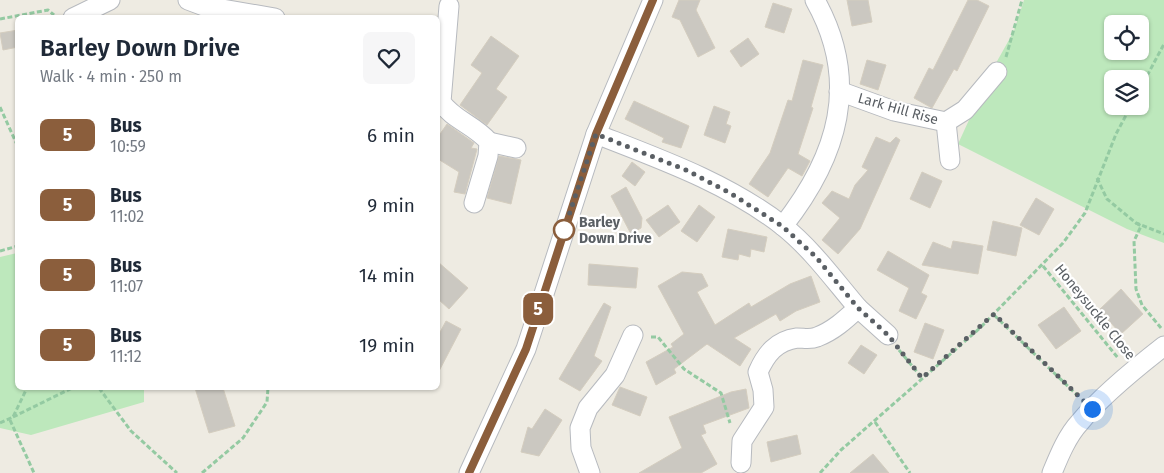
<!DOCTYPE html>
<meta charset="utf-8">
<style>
:root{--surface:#fff;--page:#f6f6f7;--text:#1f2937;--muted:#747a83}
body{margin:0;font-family:"Fira Sans",sans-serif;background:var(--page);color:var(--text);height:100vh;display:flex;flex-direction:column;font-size:19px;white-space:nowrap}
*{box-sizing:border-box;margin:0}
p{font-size:16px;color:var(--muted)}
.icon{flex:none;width:28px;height:28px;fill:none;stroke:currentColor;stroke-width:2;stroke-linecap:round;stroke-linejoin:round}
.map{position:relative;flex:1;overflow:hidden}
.sheet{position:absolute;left:15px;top:15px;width:425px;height:375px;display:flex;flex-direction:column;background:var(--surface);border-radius:8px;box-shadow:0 1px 4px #0004}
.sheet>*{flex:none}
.badge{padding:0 10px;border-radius:8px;font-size:18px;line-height:32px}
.buttons{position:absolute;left:1104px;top:15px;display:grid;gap:10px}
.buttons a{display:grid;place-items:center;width:45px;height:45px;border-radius:8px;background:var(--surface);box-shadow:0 1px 4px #0004;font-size:25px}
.you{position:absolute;width:25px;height:25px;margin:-12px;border:4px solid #fff;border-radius:50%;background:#1a73e8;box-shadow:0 0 0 8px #1a73e833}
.map>.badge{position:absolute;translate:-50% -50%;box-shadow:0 0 0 2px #fff}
.round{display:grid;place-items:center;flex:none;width:52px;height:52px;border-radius:8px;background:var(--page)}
.summary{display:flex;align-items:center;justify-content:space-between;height:85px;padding:0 25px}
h1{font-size:24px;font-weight:600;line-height:38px}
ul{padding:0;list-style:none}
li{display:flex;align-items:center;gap:15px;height:70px;padding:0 25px}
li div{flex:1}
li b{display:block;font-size:19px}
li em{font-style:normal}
li .badge{min-width:55px;font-weight:700;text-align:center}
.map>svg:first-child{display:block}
.green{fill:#bde8bc;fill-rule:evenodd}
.building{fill:#cbc8c1;stroke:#d4cdbf}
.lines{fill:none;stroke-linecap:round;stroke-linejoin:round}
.minor-casing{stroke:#b7babf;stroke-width:21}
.path{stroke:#94caa2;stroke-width:3;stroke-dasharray:5 2.5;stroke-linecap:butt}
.minor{stroke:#fff;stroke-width:19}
.line-casing{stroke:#fff;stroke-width:11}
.line{stroke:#8b5e3c;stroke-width:8}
.walk{stroke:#5a5f64;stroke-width:5;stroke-dasharray:0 9}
.stop-dot{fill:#fff;stroke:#8b5e3c;stroke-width:2.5}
.labels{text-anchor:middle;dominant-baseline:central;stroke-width:4.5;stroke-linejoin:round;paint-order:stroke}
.street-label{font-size:14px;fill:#5a5f64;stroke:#fff}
.stop-label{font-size:14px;font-weight:bold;fill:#5a5f64;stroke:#fff;text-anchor:start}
</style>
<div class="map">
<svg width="1164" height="473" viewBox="0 0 1164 473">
<rect width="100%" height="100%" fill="#eeebe2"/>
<g class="green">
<path d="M1024,0H1164V243L1127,229L958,144L991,72L1014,31ZM1112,24H1140V51H1112ZM1112,79H1140V106H1112Z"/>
<path d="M17,253L18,388H144V402L31,435L0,428V257Z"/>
</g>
<g class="building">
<path d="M679,0H700L696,10L715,48L698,57L680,20L672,17Z"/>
<path d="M847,0H868L872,22L852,26Z"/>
<path d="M968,0H977L989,6L957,71L954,69L932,108L914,98L929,68L933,70Z"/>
<path d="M773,3L792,9L784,33L765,27Z"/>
<path d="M18,30V47L3,50L0,33Z"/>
<path d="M491,36L519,56L496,89L507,97L487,125L460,105L482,73L471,65Z"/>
<path d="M748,38L759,54L741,67L730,51Z"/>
<path d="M803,60L823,65L811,107L813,108L798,154L810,161L802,176L788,168L768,197L749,184L770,153L788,100L792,101Z"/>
<path d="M867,60L886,65L878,90L860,84Z"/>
<path d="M634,101L689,126L681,148L662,142L664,138L625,119Z"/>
<path d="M714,106L730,112L726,124L731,126L725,143L704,135Z"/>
<path d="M447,124L474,143L471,148L477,149L465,194L454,192L459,172L438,159V137Z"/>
<path d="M876,137L890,143L896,137L900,140L860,229L838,254L822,240L840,218L822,203L832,191L849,199L855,185L868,170L862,167Z"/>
<path d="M499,156L521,160L511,204L487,198Z"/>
<path d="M632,162L645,172L635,186L622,176Z"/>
<path d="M922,172L942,181L930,208L910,199Z"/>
<path d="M626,187L642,218L641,228L631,234L611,196Z"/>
<path d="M1036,198L1054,209L1039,235L1020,225Z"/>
<path d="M668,205L680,222L659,237L646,220Z"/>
<path d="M699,205L715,217L697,242L681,231Z"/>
<path d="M993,221L1022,228L1016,256L987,250Z"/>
<path d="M728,229L767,237L764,252L751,249L750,257L739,254L738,260L722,257Z"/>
<path d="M953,241L983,246L978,274L922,265L933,242L951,249Z"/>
<path d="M888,251L929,275L921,293L927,296L916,319L899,311L909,288L877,270Z"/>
<path d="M438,262L468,288L449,309L438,299Z"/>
<path d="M589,264L638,268L636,288L588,285Z"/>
<path d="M682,272L702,274L708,286L697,292L715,325L749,303L751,307L790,284L811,276L820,302L796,311L780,321L776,314L734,338L751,349L740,366L707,344L674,369L676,373L656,385L646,362L673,347L671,344L684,334L658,286Z"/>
<path d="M1121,289L1143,314L1121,334L1099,310Z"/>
<path d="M604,303L611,307L594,356L602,361L580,391L559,379Z"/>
<path d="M1064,307L1081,331L1056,349L1038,325Z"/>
<path d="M446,321L461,329L438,373V336Z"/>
<path d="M925,323L944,330L933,359L914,352Z"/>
<path d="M861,345L877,355L864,374L848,363Z"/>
<path d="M620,387L647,397L640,416L612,405Z"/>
<path d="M195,388H223L235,426L209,433Z"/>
<path d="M746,389L749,408L703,425L706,433L701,435L717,464L701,473H639L682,448L669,417L731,392Z"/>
<path d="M545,409L562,420L539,456L521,452L528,427L532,429Z"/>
<path d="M797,435L801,454L771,462L767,442Z"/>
<path d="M873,454L889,473H850Z"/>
</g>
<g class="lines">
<g class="minor-casing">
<g id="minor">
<path d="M188,0L204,6L275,18"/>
<path d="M449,6L441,102C453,120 475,125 489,142L488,156L474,203"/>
<path d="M73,18L110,0"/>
<path d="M839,91L894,111L946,122L965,110L997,72"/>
<path d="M946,122L950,160"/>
<path d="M596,134C660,159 728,183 783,226C812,249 834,280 858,308C845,320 833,331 817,337C810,340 804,338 797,338C776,341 766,354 758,372L763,390L764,407L742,441L741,463"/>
<path d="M489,142L516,148"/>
<path d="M783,226C838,156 861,82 815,0"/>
<path d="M858,308L888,335"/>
<path d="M469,473L526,349L596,134L653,0"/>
<path d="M590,473L581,448L580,428L588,408L615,375L633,335"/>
<path d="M1052,473C1059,456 1067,436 1080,422C1102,395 1137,367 1164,346"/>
</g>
</g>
<g class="path">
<path d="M0,19L48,10L54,15"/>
<path d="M1006,57L1022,0"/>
<path d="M1140,89L1164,44"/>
<path d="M0,107L18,147"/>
<path d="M1097,178L1107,199L1136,223L1164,234"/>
<path d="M1136,223L1141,226L1134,241L1136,289L1142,305L1161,328"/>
<path d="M0,251L18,246"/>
<path d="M1043,266L1118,358"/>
<path d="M994,315L1078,396"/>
<path d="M651,337H658L684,369L721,393L730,423"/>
<path d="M899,350L922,378"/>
<path d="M99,388L131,431L177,473"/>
<path d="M13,417L72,388"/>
<path d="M10,420L34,473"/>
<path d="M875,422L910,473"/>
<path d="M0,423L13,417L27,388"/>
<path d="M202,473L243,438L267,402L268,388"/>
<path d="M820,473L841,450L980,328L1063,243L1085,213L1116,134L1131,106"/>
</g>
<use href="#minor" class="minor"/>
</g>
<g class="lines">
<g class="line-casing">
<path id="line" d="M469,473L526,349L596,134L653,0"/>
</g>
<use href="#line" class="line"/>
<path class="walk" d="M564,230L596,134L686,170L730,193L782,226L816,257L858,308L888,335L922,378L994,314L1092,409"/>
</g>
<circle class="stop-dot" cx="564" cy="230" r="10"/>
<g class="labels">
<g class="street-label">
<text transform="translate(898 109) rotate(16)">Lark Hill Rise</text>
<text transform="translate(1095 312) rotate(51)">Honeysuckle Close</text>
</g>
<g class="stop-label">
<text x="579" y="222">Barley<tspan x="579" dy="16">Down Drive</tspan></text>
</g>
</g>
</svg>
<div class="buttons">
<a><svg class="icon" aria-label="locate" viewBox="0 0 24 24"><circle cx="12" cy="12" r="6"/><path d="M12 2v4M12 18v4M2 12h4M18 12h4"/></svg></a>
<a><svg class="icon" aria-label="layers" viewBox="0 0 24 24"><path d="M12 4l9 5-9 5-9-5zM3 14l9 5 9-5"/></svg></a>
</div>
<div class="you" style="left:1092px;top:409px"></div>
<b class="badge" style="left:538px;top:309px;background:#8b5e3c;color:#fff">5</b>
<section class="sheet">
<div class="summary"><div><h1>Barley Down Drive</h1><p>Walk · 4 min · 250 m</p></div><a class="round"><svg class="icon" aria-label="heart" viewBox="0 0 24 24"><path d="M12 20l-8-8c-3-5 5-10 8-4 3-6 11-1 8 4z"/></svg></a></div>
<ul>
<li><span class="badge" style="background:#8b5e3c;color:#fff">5</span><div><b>Bus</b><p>10:59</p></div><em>6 min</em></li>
<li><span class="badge" style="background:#8b5e3c;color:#fff">5</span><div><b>Bus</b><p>11:02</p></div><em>9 min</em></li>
<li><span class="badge" style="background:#8b5e3c;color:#fff">5</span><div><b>Bus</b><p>11:07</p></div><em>14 min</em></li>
<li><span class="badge" style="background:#8b5e3c;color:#fff">5</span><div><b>Bus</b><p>11:12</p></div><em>19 min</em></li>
</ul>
</section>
</div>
